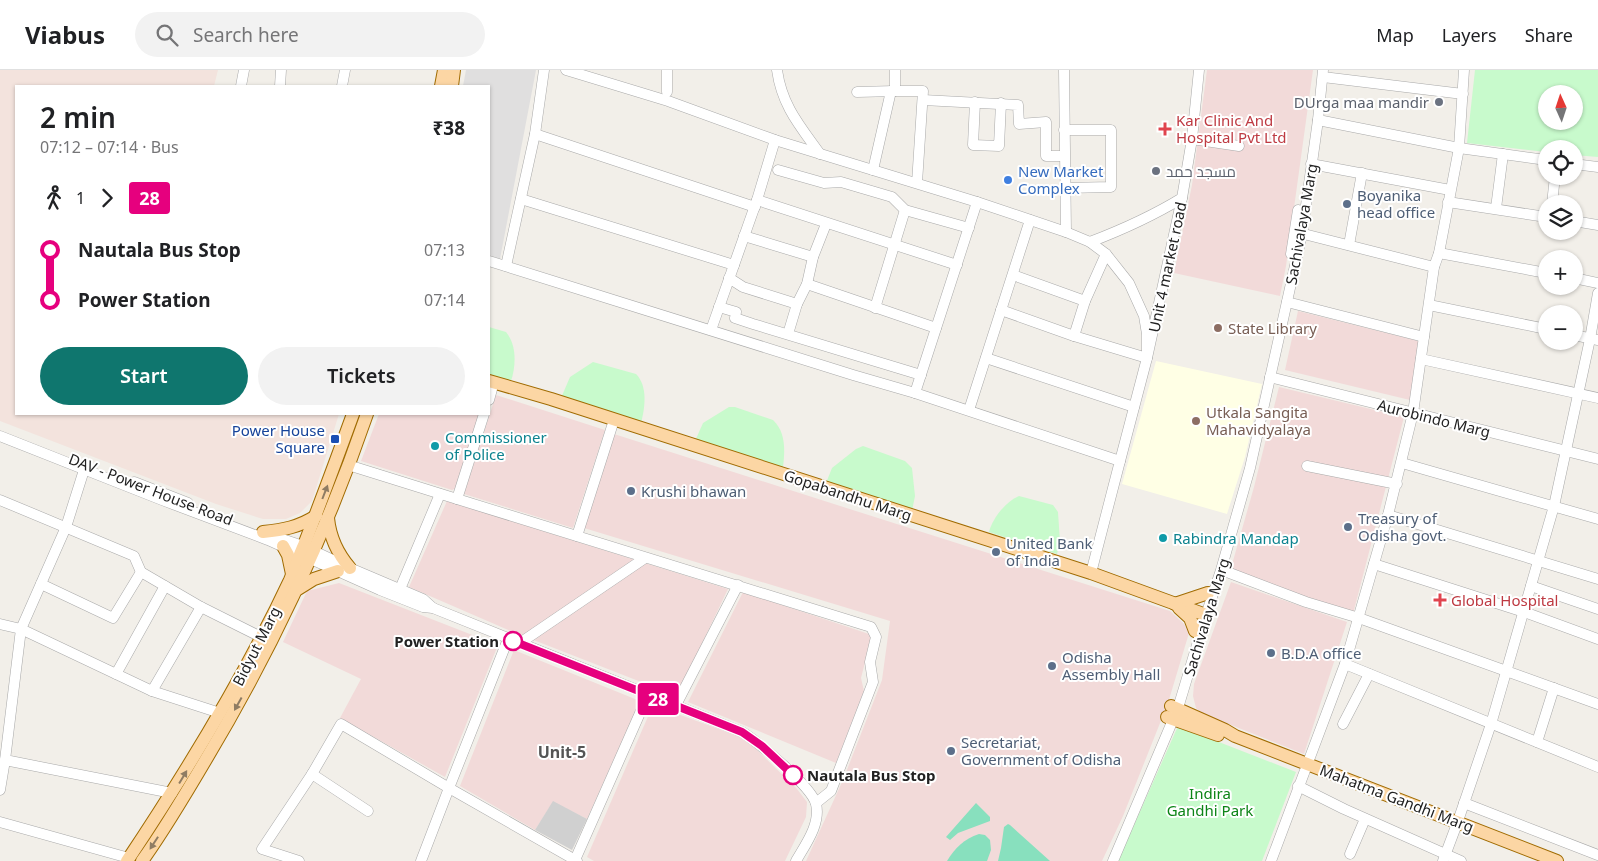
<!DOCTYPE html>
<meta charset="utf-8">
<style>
:root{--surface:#fff;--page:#f2f2f2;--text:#202124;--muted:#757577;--line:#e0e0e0;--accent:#0f766e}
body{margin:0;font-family:"Noto Sans",Cairo,sans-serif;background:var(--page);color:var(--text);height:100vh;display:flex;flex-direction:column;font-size:19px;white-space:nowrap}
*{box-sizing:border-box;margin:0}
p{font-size:16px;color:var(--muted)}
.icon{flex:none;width:28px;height:28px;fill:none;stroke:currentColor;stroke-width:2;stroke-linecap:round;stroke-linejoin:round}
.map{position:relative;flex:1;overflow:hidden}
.side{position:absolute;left:15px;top:15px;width:475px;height:330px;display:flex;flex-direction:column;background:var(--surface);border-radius:0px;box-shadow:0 1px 4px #0004}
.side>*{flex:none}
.badge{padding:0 10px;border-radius:4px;font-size:18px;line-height:32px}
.needle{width:32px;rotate:357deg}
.controls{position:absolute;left:1538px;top:15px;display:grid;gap:10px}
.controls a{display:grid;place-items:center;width:45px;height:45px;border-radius:50%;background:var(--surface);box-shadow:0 1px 4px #0004;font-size:25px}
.map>.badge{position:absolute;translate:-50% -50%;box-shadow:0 0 0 2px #fff}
.legs{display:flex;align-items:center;gap:8px;height:55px;padding:0 25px;font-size:16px}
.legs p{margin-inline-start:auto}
.overview{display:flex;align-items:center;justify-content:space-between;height:85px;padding:0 25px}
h1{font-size:28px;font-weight:600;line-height:38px}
.cta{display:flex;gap:10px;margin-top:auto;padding:10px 25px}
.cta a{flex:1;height:58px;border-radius:30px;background:var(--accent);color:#fff;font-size:20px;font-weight:600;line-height:58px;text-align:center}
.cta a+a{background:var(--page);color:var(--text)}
ul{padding:0 25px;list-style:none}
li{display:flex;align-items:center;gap:18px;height:50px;font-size:19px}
li i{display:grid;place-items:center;width:8px;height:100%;margin:0 6px;background:currentColor}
li i::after{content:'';width:12px;height:12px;margin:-6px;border:4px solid;border-radius:50%;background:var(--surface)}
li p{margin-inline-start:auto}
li:first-child i{background:linear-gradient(#0000 50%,currentColor 0)}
li:last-child i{background:linear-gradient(currentColor 50%,#0000 0)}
header{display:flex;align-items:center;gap:30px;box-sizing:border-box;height:70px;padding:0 25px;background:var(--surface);border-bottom:1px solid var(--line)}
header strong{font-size:24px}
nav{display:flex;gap:28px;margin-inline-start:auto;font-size:18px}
.search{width:350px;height:45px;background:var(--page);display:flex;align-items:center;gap:12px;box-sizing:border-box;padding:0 18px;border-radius:28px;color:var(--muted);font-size:19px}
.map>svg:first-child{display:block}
.residential{fill:#e0dfdf}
.commercial{fill:#f2dad9}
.education{fill:#ffffe5}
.religious{fill:#d0d0d0}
.military{fill:#f3e3dd}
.park{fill:#c8facc;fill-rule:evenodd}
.pitch{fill:#88e0be}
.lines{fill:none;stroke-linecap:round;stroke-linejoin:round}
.minor-casing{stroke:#a9a9a9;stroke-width:11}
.major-casing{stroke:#a06b00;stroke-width:14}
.minor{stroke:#fff;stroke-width:10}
.major{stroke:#fcd6a4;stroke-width:12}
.oneway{fill:#8f7c63}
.line-1-casing{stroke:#fff;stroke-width:11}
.line-1{stroke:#e6007e;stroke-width:8}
.worship-dot{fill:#6b7280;stroke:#fff;stroke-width:2}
.health-dot{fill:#e0444e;stroke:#fff;stroke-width:2}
.shop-dot{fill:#3f7fe0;stroke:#fff;stroke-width:2}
.service-dot{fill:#5c6f8a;stroke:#fff;stroke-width:2}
.education-dot{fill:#8d6e63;stroke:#fff;stroke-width:2}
.transit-dot{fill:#1a4fb4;stroke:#fff;stroke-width:2}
.culture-dot{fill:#0f9aa8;stroke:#fff;stroke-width:2}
.stop-1-dot{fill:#fff;stroke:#e6007e;stroke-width:2.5}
.labels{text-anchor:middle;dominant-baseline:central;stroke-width:4;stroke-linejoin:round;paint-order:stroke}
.worship-label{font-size:15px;fill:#5b616d;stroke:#fff;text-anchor:end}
.health-label{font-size:15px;fill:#be3a42;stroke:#fff;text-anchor:start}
.shop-label{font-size:15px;fill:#366cbe;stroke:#fff;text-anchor:start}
.service-label{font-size:15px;fill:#4e5e75;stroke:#fff;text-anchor:start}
.street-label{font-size:15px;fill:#222;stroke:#fff}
.education-label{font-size:15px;fill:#785e54;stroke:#fff;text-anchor:start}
.transit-label{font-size:15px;fill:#164399;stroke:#fff;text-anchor:end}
.culture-label{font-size:15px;fill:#0d838f;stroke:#fff;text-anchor:start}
.stop-label{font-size:15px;font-weight:bold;fill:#222;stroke:#fff;text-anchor:end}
.park-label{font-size:15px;fill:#0c8416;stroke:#fff}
.neighbourhood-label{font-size:16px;font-weight:bold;fill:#555;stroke:#fff}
</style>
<header>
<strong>Viabus</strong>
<div class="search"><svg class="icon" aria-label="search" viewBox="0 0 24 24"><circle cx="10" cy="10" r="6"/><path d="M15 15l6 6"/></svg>Search here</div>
<nav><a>Map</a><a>Layers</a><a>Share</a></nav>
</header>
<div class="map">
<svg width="1598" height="791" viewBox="0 0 1598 791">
<rect width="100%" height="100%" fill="#f2efe9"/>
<path class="residential" d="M466,0H536L500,189L489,185V16H463Z"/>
<g class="commercial">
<path d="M1207,0H1313L1286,196L1280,226L1174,203L1192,115Z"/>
<path d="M1298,241L1419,271L1410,330L1285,300Z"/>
<path d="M1279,317L1404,347L1353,544L1313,532L1231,498L1254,417Z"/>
<path d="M496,325L605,360L573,458L464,424Z"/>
<path d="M379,344H482L458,417L452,420L361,391Z"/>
<path d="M614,364L1170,541L1184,554L1189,563L1168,633L1123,746L1102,791H806L843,710L882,610L890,551L584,458Z"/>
<path d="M447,431L728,519L677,626L513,562L409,517Z"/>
<path d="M1231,512L1347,552L1304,684L1201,643L1196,638L1193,626L1194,614Z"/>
<path d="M339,513L498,575L445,707L340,648L361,609L283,572L307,521Z"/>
<path d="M743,522L872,565L861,608L864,621L836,693L688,632Z"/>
<path d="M514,580L640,631L587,749L553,732L535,760L460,716Z"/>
<path d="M653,635L738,666L751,674L797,719L807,732L806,747L785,791H594L587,787Z"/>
</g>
<path class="education" d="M1156,291L1262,314L1245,387L1227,444L1122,414Z"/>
<path class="religious" d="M553,731L587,749L572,780L535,760Z"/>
<path class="military" d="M0,0H218L214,16H16V344H339L312,431L300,443L286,449H263L216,434L0,351Z"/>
<g class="park">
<path d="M1475,0H1598V87L1574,85V79H1546V82L1467,73ZM1546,24H1574V51H1546Z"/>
<path d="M489,257L506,262C517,275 516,296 511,311L489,305Z"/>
<path d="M593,292L636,304C648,316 645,338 641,353L561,328L570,307Z"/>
<path d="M729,337H735L773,350C786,362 785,381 783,397L695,371L703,353Z"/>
<path d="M863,376L905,391L912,398L915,426L912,441L826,413L832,398L856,379Z"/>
<path d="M1019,426L1053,435L1058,442L1060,472L1057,484L989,462C992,449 1006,431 1019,426Z"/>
<path d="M1178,656L1296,702L1262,791H1118Z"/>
</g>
<g class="pitch">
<path d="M976,733L990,747V751L958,763L950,770L946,767Z"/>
<path d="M1008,754L1010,755L1050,791H998L1001,778L1004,757Z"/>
<path d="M979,764L985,765L990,770L991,780L987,791H947C955,778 964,769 979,764Z"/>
</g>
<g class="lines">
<g class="minor-casing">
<g id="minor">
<path d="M566,0L668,31L775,70L977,132L1066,162L1090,172L1106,184L1129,213L1144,246L1147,264V288L1074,266L1001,240"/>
<path d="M667,0V22"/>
<path d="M777,0C782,36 800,56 820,84"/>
<path d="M895,0V21H923L917,113"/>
<path d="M1064,0L1066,162"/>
<path d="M1323,7L1463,24"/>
<path d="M241,16L244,0"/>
<path d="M280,16L281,0"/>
<path d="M342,16L345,0"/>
<path d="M857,22L895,21"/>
<path d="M923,30L1018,35L1019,54L1046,52V86H1064"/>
<path d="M975,32L973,75L999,76L1001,33"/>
<path d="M1318,50L1459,78L1546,90"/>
<path d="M1064,60H1111V117L1065,118"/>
<path d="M535,64L755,137"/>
<path d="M1192,69L1239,76"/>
<path d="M1311,94L1450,120"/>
<path d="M1574,94L1598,97"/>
<path d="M778,100L824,113L841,112L892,127L905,140L969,158"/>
<path d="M873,100L891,21"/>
<path d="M521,129L734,195"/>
<path d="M757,130L957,195"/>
<path d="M1448,132L1546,147"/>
<path d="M1552,134L1555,106"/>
<path d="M1496,138L1503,84"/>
<path d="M1574,151L1598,155"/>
<path d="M1296,162L1434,197"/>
<path d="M744,166L813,187"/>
<path d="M1090,172C1124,159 1151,147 1182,128"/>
<path d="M1349,175L1362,103"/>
<path d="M1439,183L1546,203"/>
<path d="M1291,184L1298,140"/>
<path d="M489,191L853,305L915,323L1120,391L1091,503"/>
<path d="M506,196L535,64L544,0"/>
<path d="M1013,205L1085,231L1106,184"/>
<path d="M729,208L743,217L797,234"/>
<path d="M1574,208L1598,213"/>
<path d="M807,214L936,258"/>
<path d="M1287,232L1424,267"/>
<path d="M1429,235L1546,259"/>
<path d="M719,237L736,242L735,248L753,254L921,305"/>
<path d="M875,238L905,140"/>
<path d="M711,260L757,130L775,70"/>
<path d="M788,264L797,234L807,214L813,187L826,154"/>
<path d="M1574,265L1598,270"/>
<path d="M1074,266L1085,231"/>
<path d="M986,288L1134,337"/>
<path d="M1421,289L1598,328"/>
<path d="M1270,307L1598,389"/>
<path d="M915,323L977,132"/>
<path d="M489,330L494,312"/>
<path d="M969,340L1030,150"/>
<path d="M0,366L162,430L268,470L380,520L423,537L433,538L742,662C758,672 812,717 816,734C821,754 805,775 796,791"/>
<path d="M1120,391L1147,288L1182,128L1192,69L1199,0"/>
<path d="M1402,393L1598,449"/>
<path d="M348,395L457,429L484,344"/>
<path d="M1307,396L1397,414"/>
<path d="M84,400L66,457L21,559L5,690L172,723"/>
<path d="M134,412L188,433"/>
<path d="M457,429L871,557L876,567L870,592L873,612L831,721L816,733"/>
<path d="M0,430L134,486L141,502L201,537L261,567"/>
<path d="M1388,445L1598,509"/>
<path d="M577,466L614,350"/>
<path d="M276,467L303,476L350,498L423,529L433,538"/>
<path d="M1374,494L1524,542L1598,569"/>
<path d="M1227,502L1306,532L1359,548L1598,634"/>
<path d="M41,514L113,548L141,502"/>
<path d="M1531,516L1598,539"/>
<path d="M401,525L400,519L440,424"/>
<path d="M0,554L21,559L152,621L220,643"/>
<path d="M520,573L645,488"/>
<path d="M1345,594L1598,697"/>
<path d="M116,604L165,516"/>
<path d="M152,621L201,537"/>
<path d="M676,635L738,515"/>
<path d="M1343,654L1369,604"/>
<path d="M1537,672L1554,618"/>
<path d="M312,704L368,741"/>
<path d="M1298,716L1344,739L1461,791"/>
<path d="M0,720L5,690"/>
<path d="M1464,733L1598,785"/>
<path d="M0,752L129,788"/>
<path d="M1350,784L1365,749"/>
<path d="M575,790L648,625"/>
<path d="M299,791L262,779L312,704L341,654L449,718L508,569"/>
<path d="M421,791L449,718L577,791"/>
<path d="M1113,791L1178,638L1206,545L1221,500L1250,398L1302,164L1318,50L1323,0"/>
<path d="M1271,791L1345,594L1388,445L1413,343L1434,197L1439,183L1459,78L1464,0"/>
<path d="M1443,791L1458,751L1491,654L1554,436L1590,269L1598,223"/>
</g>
</g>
<g class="major-casing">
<g id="major">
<path d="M441,16L444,0"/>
<path d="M452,16L454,0"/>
<path d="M489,311L551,329L1091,503L1206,545"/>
<path d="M328,448C330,468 337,483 350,498"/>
<path d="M263,462C283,460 299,457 316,446"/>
<path d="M283,476L288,485L292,504"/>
<path d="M298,519L314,509L338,501"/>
<path d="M1175,534L1208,523"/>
<path d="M1179,538L1190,548L1195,561"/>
<path d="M1171,636L1225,660L1235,666L1557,791"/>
<path d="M1167,647L1218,665"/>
<path d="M127,791C187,701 244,608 290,510C295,498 299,486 304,475C321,431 337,388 353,344"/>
<path d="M142,791C165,759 185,725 205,691C271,581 325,466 367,344"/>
</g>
</g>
<use href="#minor" class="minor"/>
<use href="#major" class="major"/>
</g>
<defs><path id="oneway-solid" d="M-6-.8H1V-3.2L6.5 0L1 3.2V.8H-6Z" transform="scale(1.25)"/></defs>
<g class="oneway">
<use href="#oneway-solid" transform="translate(325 422) rotate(-69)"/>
<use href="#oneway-solid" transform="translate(238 634) rotate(119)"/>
<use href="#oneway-solid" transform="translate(183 707) rotate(-59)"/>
<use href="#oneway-solid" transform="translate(154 773) rotate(123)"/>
</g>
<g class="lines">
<g class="line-1-casing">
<path id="line-1" d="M513,571L742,662L762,676L793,705"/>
</g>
<use href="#line-1" class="line-1"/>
</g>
<g class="worship-dot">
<circle cx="1439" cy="32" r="5"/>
<circle cx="1156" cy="101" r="5"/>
</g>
<g class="health-dot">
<path d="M1162.5 51.5h5v5h5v5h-5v5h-5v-5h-5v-5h5z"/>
<path d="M1437.5 522.5h5v5h5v5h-5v5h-5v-5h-5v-5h5z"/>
</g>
<circle class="shop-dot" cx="1008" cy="110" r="5"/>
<g class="service-dot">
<circle cx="1347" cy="134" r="5"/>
<circle cx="631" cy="421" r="5"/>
<circle cx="1348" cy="457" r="5"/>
<circle cx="996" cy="482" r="5"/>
<circle cx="1271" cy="583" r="5"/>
<circle cx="1052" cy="596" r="5"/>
<circle cx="951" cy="681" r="5"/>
</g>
<g class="education-dot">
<circle cx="1218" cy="258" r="5"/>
<circle cx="1196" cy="351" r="5"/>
</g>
<rect class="transit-dot" x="330" y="364" width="10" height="10" rx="2.5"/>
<g class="culture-dot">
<circle cx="435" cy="376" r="5"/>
<circle cx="1163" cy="468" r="5"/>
</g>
<g class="stop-1-dot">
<circle cx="513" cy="571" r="9"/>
<circle cx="793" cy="705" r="9"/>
</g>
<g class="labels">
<g class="worship-label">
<text x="1429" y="32">DUrga maa mandir</text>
<text x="1166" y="101" text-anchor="start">مسجد حمد</text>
</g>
<g class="health-label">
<text x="1176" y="50">Kar Clinic And<tspan x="1176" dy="17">Hospital Pvt Ltd</tspan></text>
<text x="1451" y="530">Global Hospital</text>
</g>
<g class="shop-label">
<text x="1018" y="101">New Market<tspan x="1018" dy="17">Complex</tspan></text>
</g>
<g class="service-label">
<text x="1357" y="125">Boyanika<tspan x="1357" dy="17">head office</tspan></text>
<text x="641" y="421">Krushi bhawan</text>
<text x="1358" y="448">Treasury of<tspan x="1358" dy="17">Odisha govt.</tspan></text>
<text x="1006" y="473">United Bank<tspan x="1006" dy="17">of India</tspan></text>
<text x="1281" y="583">B.D.A office</text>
<text x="1062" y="587">Odisha<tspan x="1062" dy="17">Assembly Hall</tspan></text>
<text x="961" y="672">Secretariat,<tspan x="961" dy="17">Government of Odisha</tspan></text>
</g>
<g class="street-label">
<text transform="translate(1301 154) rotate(-80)">Sachivalaya Marg</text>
<text transform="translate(1167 197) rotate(-78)">Unit 4 market road</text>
<text transform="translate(1434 348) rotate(14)">Aurobindo Marg</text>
<text transform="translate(151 419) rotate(21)">DAV - Power House Road</text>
<text transform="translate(848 425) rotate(18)">Gopabandhu Marg</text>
<text transform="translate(1206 547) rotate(-73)">Sachivalaya Marg</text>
<text transform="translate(256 576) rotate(-63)">Bidyut Marg</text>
<text transform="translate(1397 728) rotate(21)">Mahatma Gandhi Marg</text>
</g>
<g class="education-label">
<text x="1228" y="258">State Library</text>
<text x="1206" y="342">Utkala Sangita<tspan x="1206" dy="17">Mahavidyalaya</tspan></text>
</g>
<g class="transit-label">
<text x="325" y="360">Power House<tspan x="325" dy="17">Square</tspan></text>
</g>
<g class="culture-label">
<text x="445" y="367">Commissioner<tspan x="445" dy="17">of Police</tspan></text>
<text x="1173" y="468">Rabindra Mandap</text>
</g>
<g class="stop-label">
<text x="499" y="571">Power Station</text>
<text x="807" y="705" text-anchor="start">Nautala Bus Stop</text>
</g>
<g class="park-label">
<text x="1210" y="723">Indira<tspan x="1210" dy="17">Gandhi Park</tspan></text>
</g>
<g class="neighbourhood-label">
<text x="562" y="682">Unit-5</text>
</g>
</g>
</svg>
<div class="controls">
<a><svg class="needle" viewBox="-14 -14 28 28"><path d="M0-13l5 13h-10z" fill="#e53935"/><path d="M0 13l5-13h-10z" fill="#757577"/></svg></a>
<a><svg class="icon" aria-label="locate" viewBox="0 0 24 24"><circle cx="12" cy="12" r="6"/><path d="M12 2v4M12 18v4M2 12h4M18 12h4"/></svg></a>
<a><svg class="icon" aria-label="layers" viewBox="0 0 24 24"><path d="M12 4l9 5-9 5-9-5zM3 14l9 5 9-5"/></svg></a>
<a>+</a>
<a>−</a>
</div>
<b class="badge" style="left:658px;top:629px;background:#e6007e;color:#fff">28</b>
<section class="side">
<div class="overview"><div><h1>2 min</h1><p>07:12 – 07:14 · Bus</p></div><b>₹38</b></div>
<div class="legs"><svg class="icon" aria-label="walk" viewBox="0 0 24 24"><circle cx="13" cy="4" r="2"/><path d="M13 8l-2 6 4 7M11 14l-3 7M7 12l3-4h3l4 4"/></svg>1<svg class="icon" aria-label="forward" viewBox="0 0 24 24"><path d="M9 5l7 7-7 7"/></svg><b class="badge" style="background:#e6007e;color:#fff">28</b></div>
<ul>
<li><i style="color:#e6007e"></i><b>Nautala Bus Stop</b><p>07:13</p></li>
<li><i style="color:#e6007e"></i><b>Power Station</b><p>07:14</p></li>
</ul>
<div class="cta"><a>Start</a><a>Tickets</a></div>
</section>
</div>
